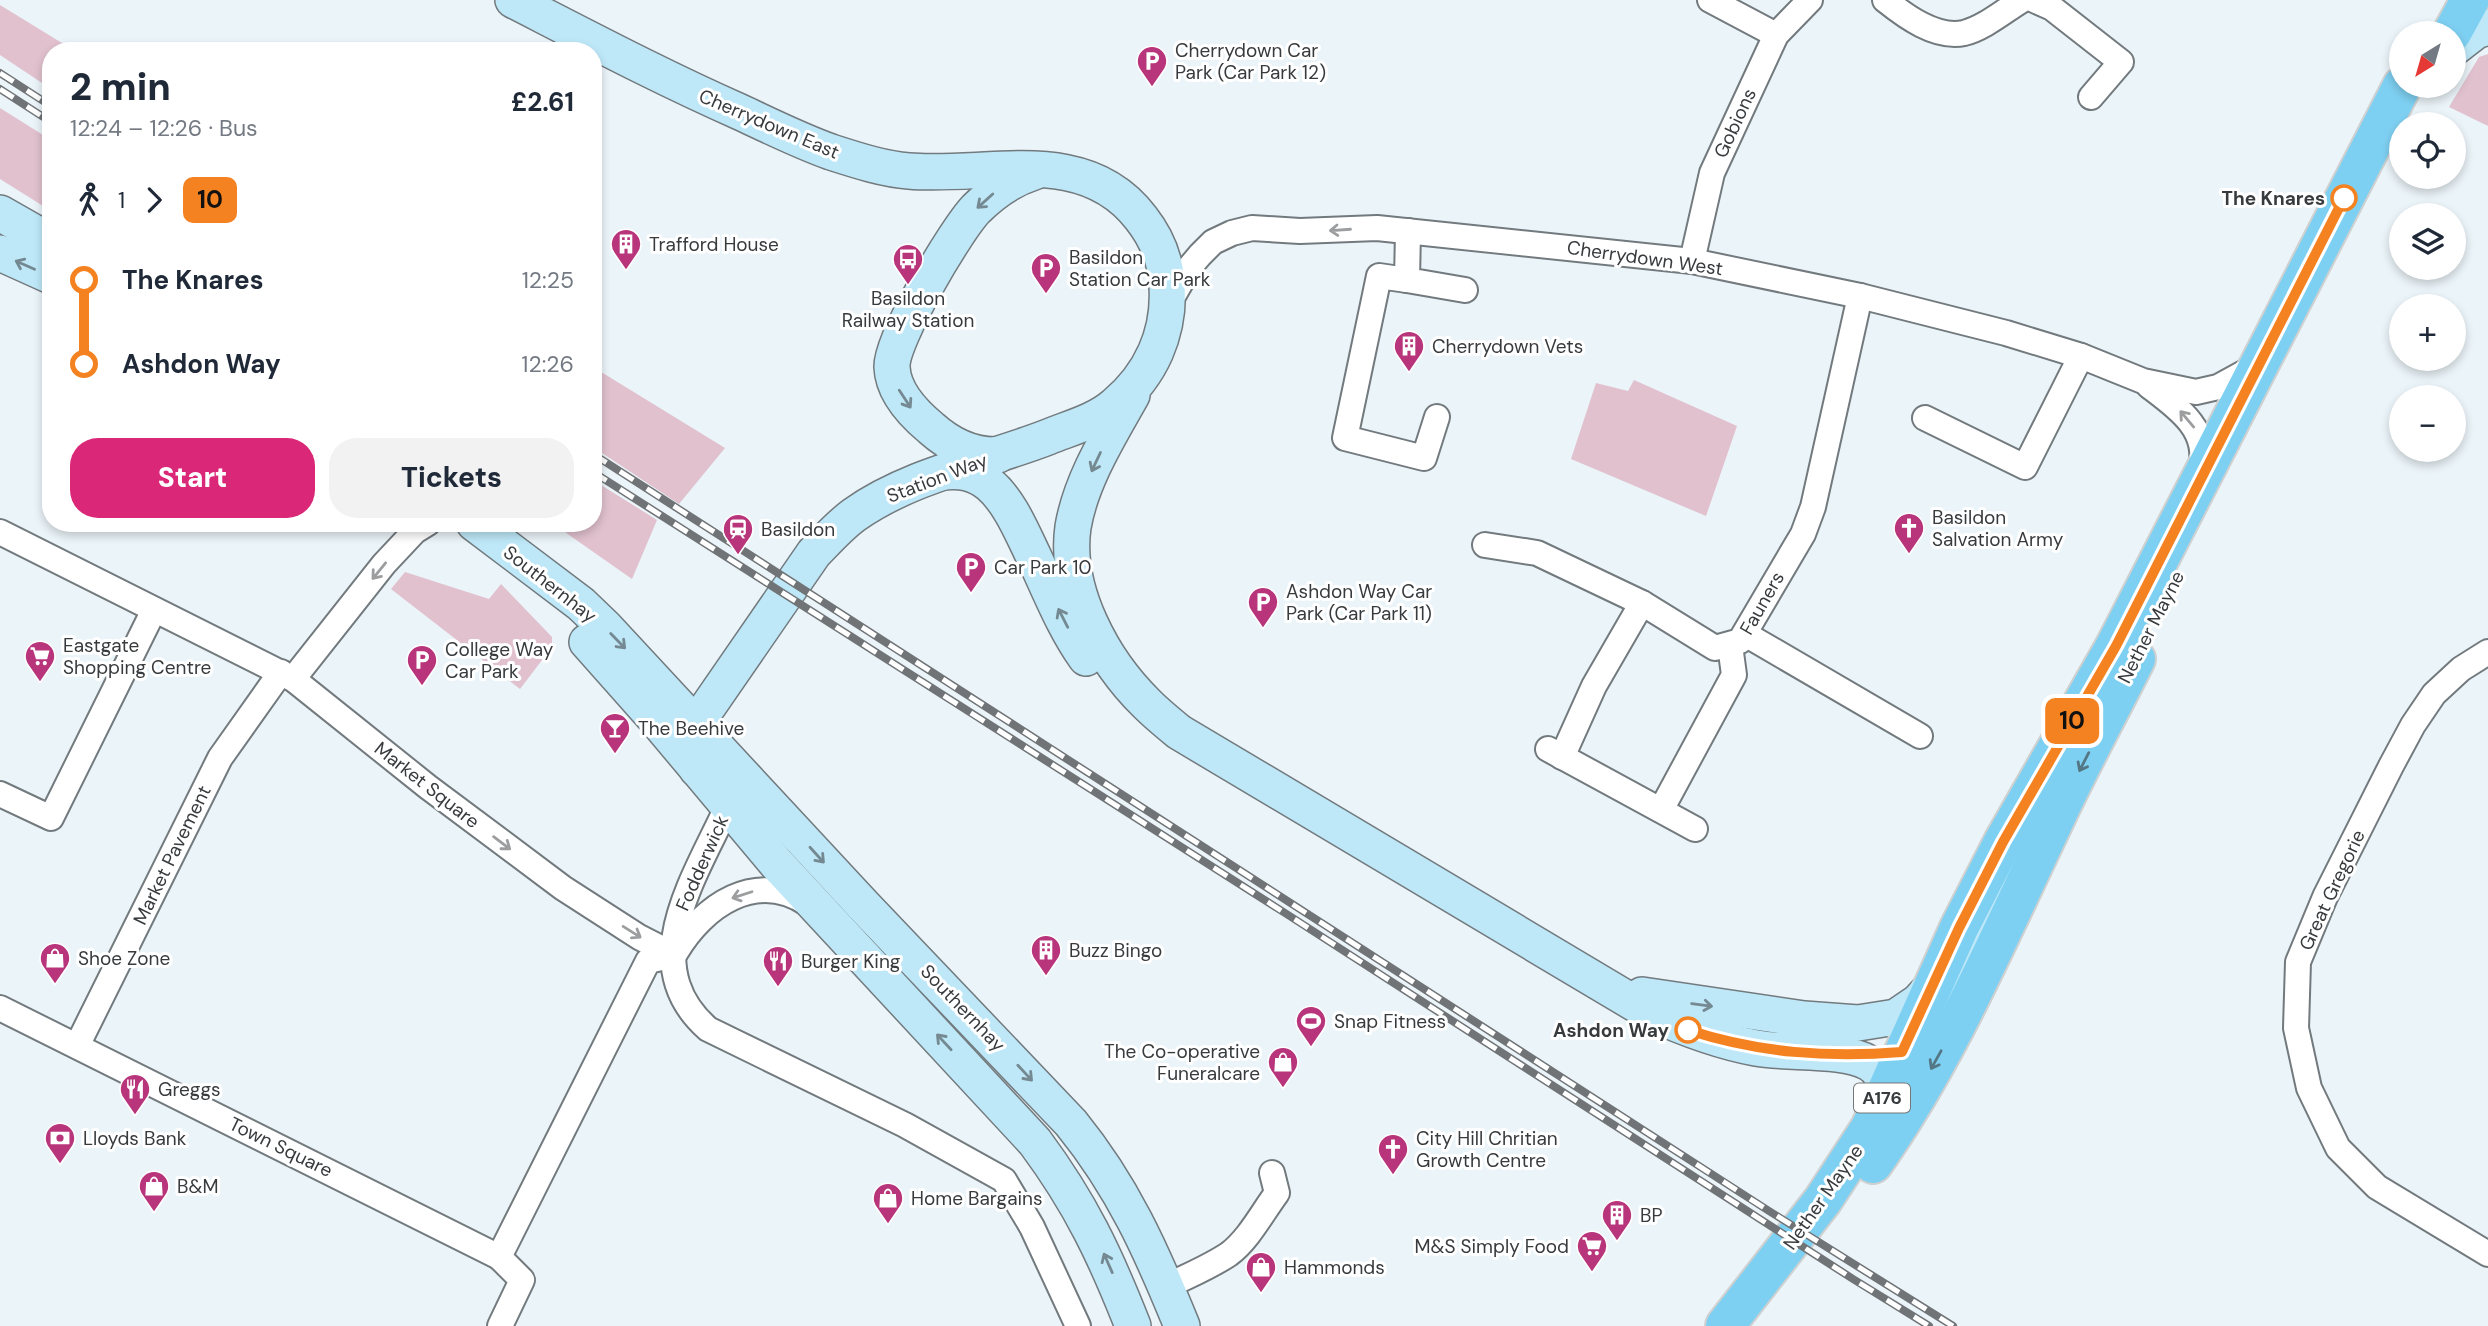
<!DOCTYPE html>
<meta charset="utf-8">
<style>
:root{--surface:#fff;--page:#f2f2f3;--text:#1f2937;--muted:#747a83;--accent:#db2777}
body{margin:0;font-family:"DM Sans",sans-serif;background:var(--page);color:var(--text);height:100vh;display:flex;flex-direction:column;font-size:26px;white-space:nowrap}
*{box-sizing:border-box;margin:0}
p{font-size:23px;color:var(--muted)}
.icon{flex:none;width:38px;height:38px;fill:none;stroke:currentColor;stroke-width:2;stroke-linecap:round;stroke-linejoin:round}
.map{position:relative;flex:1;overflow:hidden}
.details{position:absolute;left:42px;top:42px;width:560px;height:490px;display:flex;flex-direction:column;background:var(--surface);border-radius:28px;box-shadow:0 4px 10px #0003}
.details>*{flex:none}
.badge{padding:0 14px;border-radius:10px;font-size:24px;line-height:46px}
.needle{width:46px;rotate:217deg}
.fabs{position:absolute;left:2389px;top:21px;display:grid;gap:14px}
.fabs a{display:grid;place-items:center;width:77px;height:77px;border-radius:50%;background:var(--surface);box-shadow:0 4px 10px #0003;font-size:35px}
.map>.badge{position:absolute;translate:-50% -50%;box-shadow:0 0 0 4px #fff}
.legs{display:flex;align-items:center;gap:10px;height:77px;padding:0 28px;font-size:23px}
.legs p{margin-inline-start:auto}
.summary{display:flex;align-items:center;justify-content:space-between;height:119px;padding:0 28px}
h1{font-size:38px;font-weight:800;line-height:52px}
.cta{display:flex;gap:14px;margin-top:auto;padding:14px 28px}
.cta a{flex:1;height:80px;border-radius:28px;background:var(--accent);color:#fff;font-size:28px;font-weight:800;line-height:80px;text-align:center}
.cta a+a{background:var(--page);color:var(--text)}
ul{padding:0 28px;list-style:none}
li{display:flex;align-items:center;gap:24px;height:84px;font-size:26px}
li i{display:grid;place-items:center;width:10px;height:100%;margin:0 9px;background:currentColor}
li i::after{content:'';width:18px;height:18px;margin:-9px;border:5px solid;border-radius:50%;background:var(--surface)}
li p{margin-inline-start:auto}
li:first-child i{background:linear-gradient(#0000 50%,currentColor 0)}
li:last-child i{background:linear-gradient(currentColor 50%,#0000 0)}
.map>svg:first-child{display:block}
.green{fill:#e1c1ce}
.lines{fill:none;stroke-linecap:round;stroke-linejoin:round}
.street-casing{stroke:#727a7e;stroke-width:28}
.secondary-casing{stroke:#727a7e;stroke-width:38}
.primary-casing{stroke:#cfd0d0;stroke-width:42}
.street{stroke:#fff;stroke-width:24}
.secondary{stroke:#bee8f8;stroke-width:35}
.primary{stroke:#7ed0f2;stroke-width:38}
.rail-casing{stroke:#707477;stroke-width:8}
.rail{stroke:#fff;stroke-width:5;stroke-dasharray:16;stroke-linecap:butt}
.oneway{stroke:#748991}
.oneway2{stroke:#9c9d9e}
.oneway3{stroke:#547785}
.line-1-casing{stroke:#fff;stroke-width:16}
.line-1{stroke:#f58220;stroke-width:10}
.stop-1-dot{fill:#fff;stroke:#f58220;stroke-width:3.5}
.labels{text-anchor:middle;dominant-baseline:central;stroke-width:6;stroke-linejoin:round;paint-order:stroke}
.shield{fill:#fff;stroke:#747677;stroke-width:2}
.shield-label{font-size:18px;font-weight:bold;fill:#383b3d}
.poi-label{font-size:19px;fill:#383b3d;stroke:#fff;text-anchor:start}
.street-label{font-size:19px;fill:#383b3d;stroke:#fff}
.stop-label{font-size:19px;font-weight:bold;fill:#383b3d;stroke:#fff;text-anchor:end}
</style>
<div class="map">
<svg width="2488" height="1326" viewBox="0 0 2488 1326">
<rect width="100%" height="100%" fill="#ebf4f9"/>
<g class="green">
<path d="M0,5L75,51H51V89L0,55Z"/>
<path d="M2488,54V126L2449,107L2479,57Z"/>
<path d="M0,108L51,140V211L0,179Z"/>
<path d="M593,367L725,448L679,504L593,447Z"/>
<path d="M1634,380L1737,426L1706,516L1571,459L1596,383L1628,391Z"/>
<path d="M593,480L657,520L632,579L552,523H593Z"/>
<path d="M405,572L489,599L501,584L552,637V647L520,689L391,589Z"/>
</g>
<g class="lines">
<g class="street-casing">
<g id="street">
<path d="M1710,0L1776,35"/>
<path d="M1885,0C1905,16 1936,39 1964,33C1984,28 2004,11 2022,0"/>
<path d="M2034,0L2052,8L2121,62L2091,97"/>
<path d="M1408,231L1407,280L1465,290"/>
<path d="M1692,261L1712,173L1776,35L1810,0"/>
<path d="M1407,280L1379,276L1345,438L1424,458L1437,417"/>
<path d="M1169,303L1189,268L1200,255L1213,242L1232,233L1252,228L1300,231L1377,228L1692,261L1860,296L2006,333L2081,356L2143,381L2196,392L2218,387L2249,370L2256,362"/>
<path d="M2149,386C2177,407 2212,431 2200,470"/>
<path d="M1925,418L2025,467L2081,356"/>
<path d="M0,532L293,679L428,787L563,888L639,937L674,955"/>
<path d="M1485,545L1537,553L1642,603L1715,648L1740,641L1803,534L1813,507L1860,296"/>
<path d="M1745,634L1920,736"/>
<path d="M2488,652L2461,669L2434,694L2413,725L2391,766L2325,897L2298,962L2296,1028L2309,1088L2338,1148L2377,1187L2488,1254"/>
<path d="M293,679L384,564L415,531L428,523"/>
<path d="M1548,749L1695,829"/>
<path d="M1562,757L1594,686L1642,603"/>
<path d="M0,794L51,818L154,610"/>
<path d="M736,796L728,805C696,876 634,964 708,1029L905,1125L1004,1180L1032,1227L1078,1326"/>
<path d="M1661,810L1734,675L1730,645"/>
<path d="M676,952C703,906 756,869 808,904"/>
<path d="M0,1008L499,1257"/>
<path d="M77,1046L220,758L281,672"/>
<path d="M1166,1287C1187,1276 1210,1267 1229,1254C1249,1239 1262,1213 1277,1193L1272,1173"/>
<path d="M500,1326L522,1280L499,1257L648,961L674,955"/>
</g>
</g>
<g class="secondary-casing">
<g id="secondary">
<path d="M513,0C589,39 663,78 740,112C770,126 800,141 831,152C856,160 883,169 909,171C987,178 1084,143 1141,218C1156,237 1166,261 1167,286C1170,333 1151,375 1115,405C1097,421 1070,428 1048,437C984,462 912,474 854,515C839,526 827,540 814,553L696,724L691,747L697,769"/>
<path d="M2454,48L2476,31L2488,27"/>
<path d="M0,213L51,242"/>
<path d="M0,253L51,276"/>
<path d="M1132,395C1109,436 1081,480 1073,527C1064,590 1103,661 1147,704C1157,714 1168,723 1179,732L1649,1012C1684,1028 1718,1041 1756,1048C1786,1054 1844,1048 1869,1063C1884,1071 1884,1084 1882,1100"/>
<path d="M998,455C971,456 950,445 931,428C913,413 893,392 892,367C891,339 956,230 976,209C993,192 1012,179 1034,172"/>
<path d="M944,472C961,470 975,473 989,484C1009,501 1021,530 1032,553C1049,588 1063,626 1086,658"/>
<path d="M474,523L581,604L605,627L864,906L1071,1123C1123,1187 1151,1250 1182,1326"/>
<path d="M587,642L658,722L777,864L1035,1142C1081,1204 1105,1255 1133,1326"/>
<path d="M1642,995L1804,1019L1858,1023L1896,1017L1918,1002L1929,990"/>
<path d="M1943,1004L2011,874"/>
</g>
</g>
<g class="primary-casing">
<g id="primary">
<path d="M2452,33L2470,0"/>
<path d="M1873,1164C1947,1060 1997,941 2052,826C2078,769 2108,715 2136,659"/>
<path d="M1725,1326L1823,1200L1870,1128L1959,928L2003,842L2115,646L2402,86"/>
</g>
</g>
<use href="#street" class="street"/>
<use href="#secondary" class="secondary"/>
<use href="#primary" class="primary"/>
<g class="rail-casing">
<g id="rail">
<path d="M0,73L51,106"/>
<path d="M0,89L51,122"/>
<path d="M593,454L1769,1211L1953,1326"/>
<path d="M593,472L1285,913L1853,1279L1929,1326"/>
</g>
</g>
<use href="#rail" class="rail"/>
</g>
<defs><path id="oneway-shaft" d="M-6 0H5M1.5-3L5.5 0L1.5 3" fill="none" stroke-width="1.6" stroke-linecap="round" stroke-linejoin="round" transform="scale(1.75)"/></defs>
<g class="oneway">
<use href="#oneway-shaft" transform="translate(985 201) rotate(138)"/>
<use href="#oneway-shaft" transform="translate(25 265) rotate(-156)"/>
<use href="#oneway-shaft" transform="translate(905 399) rotate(57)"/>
<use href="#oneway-shaft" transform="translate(1096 462) rotate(115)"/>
<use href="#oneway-shaft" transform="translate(1063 618) rotate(-117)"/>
<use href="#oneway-shaft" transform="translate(618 641) rotate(46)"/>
<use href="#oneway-shaft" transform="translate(817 855) rotate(48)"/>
<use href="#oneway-shaft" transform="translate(1702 1005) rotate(8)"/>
<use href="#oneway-shaft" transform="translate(944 1042) rotate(-133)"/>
<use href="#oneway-shaft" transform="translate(1025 1073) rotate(47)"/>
<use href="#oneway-shaft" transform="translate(1108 1263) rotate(-114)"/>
</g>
<g class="oneway2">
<use href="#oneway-shaft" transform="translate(1340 230) rotate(176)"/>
<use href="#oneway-shaft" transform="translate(2187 419) rotate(-130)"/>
<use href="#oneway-shaft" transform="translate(379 571) rotate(129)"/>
<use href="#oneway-shaft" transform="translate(502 843) rotate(37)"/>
<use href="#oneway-shaft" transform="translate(742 895) rotate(162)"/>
<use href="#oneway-shaft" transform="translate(632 932) rotate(32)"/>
</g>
<g class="oneway3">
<use href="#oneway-shaft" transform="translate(2084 762) rotate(117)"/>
<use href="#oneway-shaft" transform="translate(1936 1060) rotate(119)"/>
</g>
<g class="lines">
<g class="line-1-casing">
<path id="line-1" d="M1688,1030C1759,1053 1828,1058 1902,1052L1959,928L2003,842L2116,646L2344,198"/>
</g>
<use href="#line-1" class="line-1"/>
</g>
<defs>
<g id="parking-pin" transform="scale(1.575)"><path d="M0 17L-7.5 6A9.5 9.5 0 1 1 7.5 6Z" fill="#b8357b" stroke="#fff"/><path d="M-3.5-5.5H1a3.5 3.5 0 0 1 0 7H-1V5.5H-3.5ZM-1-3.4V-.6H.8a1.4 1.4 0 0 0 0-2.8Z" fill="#fff"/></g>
<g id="building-pin" transform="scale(1.575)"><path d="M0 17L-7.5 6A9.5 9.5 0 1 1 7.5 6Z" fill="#b8357b" stroke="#fff"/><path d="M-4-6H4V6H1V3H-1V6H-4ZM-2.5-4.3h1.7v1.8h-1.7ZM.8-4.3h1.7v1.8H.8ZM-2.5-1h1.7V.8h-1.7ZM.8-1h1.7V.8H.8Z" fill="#fff"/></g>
<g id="bus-pin" transform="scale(1.575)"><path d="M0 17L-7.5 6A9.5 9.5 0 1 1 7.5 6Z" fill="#b8357b" stroke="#fff"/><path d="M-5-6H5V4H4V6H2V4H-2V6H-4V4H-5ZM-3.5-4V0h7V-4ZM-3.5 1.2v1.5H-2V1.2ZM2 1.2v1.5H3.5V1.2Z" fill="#fff"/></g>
<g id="church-pin" transform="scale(1.575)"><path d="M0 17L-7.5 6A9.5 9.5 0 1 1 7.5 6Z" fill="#b8357b" stroke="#fff"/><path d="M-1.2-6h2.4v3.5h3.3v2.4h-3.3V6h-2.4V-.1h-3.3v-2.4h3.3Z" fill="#fff"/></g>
<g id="station-pin" transform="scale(1.575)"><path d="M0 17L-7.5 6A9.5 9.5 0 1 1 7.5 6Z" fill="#b8357b" stroke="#fff"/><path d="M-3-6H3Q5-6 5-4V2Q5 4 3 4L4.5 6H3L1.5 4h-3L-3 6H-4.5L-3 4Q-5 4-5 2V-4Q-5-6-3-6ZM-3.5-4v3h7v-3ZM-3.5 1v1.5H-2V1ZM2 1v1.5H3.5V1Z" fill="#fff"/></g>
<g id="supermarket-pin" transform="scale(1.575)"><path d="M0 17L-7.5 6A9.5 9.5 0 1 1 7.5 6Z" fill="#b8357b" stroke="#fff"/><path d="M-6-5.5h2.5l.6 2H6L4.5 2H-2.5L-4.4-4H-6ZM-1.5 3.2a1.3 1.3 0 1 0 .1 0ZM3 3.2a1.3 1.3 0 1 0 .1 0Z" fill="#fff"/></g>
<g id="bar-pin" transform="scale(1.575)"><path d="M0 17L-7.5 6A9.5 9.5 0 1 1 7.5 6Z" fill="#b8357b" stroke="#fff"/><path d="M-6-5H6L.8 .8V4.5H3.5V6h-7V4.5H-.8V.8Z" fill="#fff"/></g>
<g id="shop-pin" transform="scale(1.575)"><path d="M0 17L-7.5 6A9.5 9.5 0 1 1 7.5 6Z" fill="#b8357b" stroke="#fff"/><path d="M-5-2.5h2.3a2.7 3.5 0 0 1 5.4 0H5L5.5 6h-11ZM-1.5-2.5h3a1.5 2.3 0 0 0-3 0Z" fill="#fff"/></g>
<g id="restaurant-pin" transform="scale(1.575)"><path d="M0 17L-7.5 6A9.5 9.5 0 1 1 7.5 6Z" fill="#b8357b" stroke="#fff"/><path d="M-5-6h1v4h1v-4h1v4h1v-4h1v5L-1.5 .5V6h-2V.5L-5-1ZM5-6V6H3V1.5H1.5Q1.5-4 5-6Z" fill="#fff"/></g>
<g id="stadium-pin" transform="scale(1.575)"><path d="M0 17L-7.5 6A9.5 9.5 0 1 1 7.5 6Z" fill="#b8357b" stroke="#fff"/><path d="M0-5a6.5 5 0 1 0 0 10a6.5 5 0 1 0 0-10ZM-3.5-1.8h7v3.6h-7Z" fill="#fff"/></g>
<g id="bank-pin" transform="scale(1.575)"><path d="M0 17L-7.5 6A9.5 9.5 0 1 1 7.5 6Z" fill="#b8357b" stroke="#fff"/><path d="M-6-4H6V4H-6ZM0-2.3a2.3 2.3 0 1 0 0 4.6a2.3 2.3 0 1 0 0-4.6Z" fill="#fff"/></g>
</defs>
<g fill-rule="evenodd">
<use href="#parking-pin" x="1152" y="61"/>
<use href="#building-pin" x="626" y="244"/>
<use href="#bus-pin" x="908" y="259"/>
<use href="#parking-pin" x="1046" y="268"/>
<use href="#building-pin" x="1409" y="346"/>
<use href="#church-pin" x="1909" y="528"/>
<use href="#station-pin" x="738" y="529"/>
<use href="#parking-pin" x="971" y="567"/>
<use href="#parking-pin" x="1263" y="602"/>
<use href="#supermarket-pin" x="40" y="656"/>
<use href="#parking-pin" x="422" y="660"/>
<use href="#bar-pin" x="615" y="728"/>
<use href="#building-pin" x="1046" y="950"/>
<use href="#shop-pin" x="55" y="958"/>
<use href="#restaurant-pin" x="778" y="961"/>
<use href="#stadium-pin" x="1311" y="1021"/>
<use href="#shop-pin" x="1283" y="1062"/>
<use href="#restaurant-pin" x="135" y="1089"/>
<use href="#bank-pin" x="60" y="1138"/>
<use href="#church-pin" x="1393" y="1149"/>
<use href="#shop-pin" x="154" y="1186"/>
<use href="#shop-pin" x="888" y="1198"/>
<use href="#building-pin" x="1617" y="1215"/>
<use href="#supermarket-pin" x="1592" y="1246"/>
<use href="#shop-pin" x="1261" y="1267"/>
</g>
<g class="stop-1-dot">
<circle cx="2344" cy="198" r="12"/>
<circle cx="1688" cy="1030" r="12"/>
</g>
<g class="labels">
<rect class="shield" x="1854" y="1083.5" width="56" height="29" rx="5"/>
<g class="shield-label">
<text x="1882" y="1098">A176</text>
</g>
<g class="poi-label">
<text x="1175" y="50">Cherrydown Car<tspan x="1175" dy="22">Park (Car Park 12)</tspan></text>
<text x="649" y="244">Trafford House</text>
<text x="1069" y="257">Basildon<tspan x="1069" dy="22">Station Car Park</tspan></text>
<text x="908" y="298" text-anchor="middle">Basildon<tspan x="908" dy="22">Railway Station</tspan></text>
<text x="1432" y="346">Cherrydown Vets</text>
<text x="1932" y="517">Basildon<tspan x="1932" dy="22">Salvation Army</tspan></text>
<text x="761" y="529">Basildon</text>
<text x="994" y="567">Car Park 10</text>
<text x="1286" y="591">Ashdon Way Car<tspan x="1286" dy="22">Park (Car Park 11)</tspan></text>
<text x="63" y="645">Eastgate<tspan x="63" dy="22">Shopping Centre</tspan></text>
<text x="445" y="649">College Way<tspan x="445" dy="22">Car Park</tspan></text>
<text x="638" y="728">The Beehive</text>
<text x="1069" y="950">Buzz Bingo</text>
<text x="78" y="958">Shoe Zone</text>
<text x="801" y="961">Burger King</text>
<text x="1334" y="1021">Snap Fitness</text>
<text x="1260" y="1051" text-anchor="end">The Co-operative<tspan x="1260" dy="22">Funeralcare</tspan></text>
<text x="158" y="1089">Greggs</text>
<text x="83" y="1138">Lloyds Bank</text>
<text x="1416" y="1138">City Hill Chritian<tspan x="1416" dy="22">Growth Centre</tspan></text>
<text x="177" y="1186">B&amp;M</text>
<text x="911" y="1198">Home Bargains</text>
<text x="1640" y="1215">BP</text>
<text x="1569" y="1246" text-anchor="end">M&amp;S Simply Food</text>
<text x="1284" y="1267">Hammonds</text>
</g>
<g class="street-label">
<text transform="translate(1735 123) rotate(-65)">Gobions</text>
<text transform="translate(769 124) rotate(23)">Cherrydown East</text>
<text transform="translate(1645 258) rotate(8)">Cherrydown West</text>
<text transform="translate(937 478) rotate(-21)">Station Way</text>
<text transform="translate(550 584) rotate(38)">Southernhay</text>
<text transform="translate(1762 603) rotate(-60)">Fauners</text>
<text transform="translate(2151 627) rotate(-63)">Nether Mayne</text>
<text transform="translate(427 785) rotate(38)">Market Square</text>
<text transform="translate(172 855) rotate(-64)">Market Pavement</text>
<text transform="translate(702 863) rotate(-66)">Fodderwick</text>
<text transform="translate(2332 890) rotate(-65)">Great Gregorie</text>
<text transform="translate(963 1008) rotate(46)">Southernhay</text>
<text transform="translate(281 1147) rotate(26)">Town Square</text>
<text transform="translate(1823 1197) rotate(-55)">Nether Mayne</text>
</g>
<g class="stop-label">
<text x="2325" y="198">The Knares</text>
<text x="1669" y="1030">Ashdon Way</text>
</g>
</g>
</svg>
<div class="fabs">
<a><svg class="needle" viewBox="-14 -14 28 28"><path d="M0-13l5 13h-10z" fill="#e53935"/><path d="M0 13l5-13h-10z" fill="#747a83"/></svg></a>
<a><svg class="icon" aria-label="locate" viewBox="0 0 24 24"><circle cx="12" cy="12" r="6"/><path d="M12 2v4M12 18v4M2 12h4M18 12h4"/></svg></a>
<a><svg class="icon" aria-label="layers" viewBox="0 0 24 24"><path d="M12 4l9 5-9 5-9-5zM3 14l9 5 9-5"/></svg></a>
<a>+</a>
<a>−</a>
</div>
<b class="badge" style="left:2072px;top:721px;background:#f58220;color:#111">10</b>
<section class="details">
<div class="summary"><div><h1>2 min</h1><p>12:24 – 12:26 · Bus</p></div><b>£2.61</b></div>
<div class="legs"><svg class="icon" aria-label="walk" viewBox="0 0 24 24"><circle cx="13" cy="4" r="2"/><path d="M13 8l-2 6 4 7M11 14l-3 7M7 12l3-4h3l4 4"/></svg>1<svg class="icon" aria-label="forward" viewBox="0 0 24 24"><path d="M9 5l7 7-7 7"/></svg><b class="badge" style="background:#f58220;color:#111">10</b></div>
<ul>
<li><i style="color:#f58220"></i><b>The Knares</b><p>12:25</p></li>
<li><i style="color:#f58220"></i><b>Ashdon Way</b><p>12:26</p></li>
</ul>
<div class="cta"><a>Start</a><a>Tickets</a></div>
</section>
</div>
